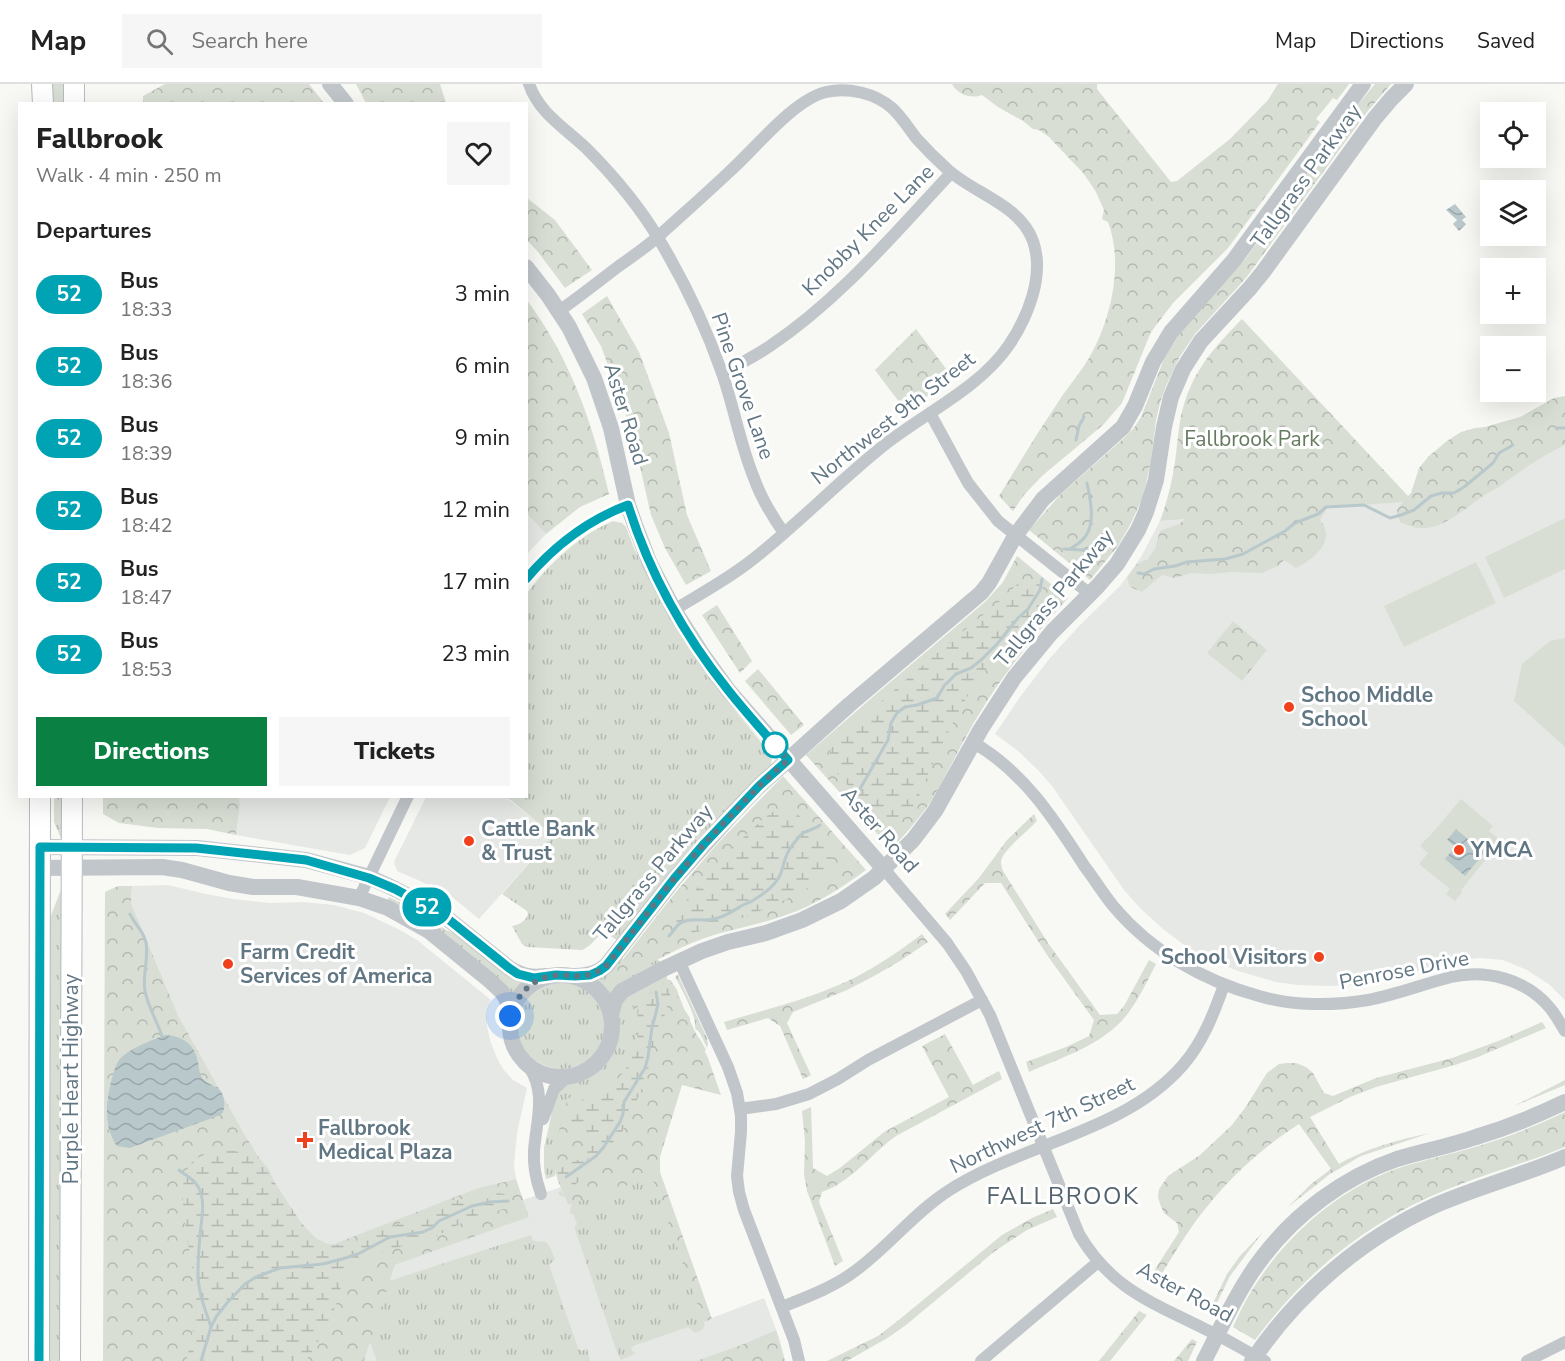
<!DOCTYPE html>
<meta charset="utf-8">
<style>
:root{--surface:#fff;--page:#f6f6f6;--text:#222;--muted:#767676;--line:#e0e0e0;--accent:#0b8043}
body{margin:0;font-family:"Nunito Sans",sans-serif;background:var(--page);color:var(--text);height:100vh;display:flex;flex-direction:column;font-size:22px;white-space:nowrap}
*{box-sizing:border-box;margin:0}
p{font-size:20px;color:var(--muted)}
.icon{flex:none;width:33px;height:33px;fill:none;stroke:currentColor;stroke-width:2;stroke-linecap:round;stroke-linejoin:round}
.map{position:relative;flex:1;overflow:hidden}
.panel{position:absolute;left:18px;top:18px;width:510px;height:696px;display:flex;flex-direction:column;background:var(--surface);border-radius:0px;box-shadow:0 6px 24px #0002}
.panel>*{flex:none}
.badge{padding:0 12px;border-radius:20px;font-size:21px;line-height:39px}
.fabs{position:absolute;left:1480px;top:18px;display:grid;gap:12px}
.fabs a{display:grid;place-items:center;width:66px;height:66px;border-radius:0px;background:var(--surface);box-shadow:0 6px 24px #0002;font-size:30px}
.you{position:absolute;width:30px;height:30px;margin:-15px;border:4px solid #fff;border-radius:50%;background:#1a73e8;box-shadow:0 0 0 9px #1a73e833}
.map>.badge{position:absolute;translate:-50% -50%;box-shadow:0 0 0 3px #fff}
h2{padding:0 18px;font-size:22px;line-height:54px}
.round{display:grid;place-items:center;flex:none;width:63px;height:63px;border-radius:0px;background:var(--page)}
.overview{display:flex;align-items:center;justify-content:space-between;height:102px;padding:0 18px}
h1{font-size:28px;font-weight:800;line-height:45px}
.button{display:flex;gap:12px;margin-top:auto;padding:12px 18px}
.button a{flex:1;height:69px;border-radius:0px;background:var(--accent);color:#fff;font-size:24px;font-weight:800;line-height:69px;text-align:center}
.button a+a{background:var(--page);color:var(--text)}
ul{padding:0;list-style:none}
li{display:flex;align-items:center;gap:18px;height:72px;padding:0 18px}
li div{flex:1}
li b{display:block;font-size:22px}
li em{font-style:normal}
li .badge{min-width:66px;font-weight:700;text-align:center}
header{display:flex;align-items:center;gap:36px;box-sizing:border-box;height:84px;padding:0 30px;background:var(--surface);border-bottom:2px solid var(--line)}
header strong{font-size:28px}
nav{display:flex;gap:33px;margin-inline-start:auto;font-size:21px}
.search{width:420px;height:54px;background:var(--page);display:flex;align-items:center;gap:15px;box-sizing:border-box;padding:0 21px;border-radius:0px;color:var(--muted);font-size:22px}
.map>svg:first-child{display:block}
.built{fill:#e6e8e6}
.grass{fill:url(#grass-tufts)}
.forest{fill:url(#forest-crowns)}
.wetland{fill:url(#wetland-marsh)}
.pitch{fill:#d8ded4}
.water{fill:url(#water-waves)}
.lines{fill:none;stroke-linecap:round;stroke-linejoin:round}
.stream{stroke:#b9c8cb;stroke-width:3}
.primary-casing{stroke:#b4babe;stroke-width:22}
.minor{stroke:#c1c6ca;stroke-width:12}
.tertiary{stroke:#c1c6ca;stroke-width:16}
.primary{stroke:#fff;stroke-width:20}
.line-casing{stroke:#fff;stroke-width:14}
.line{stroke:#00a3b4;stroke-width:9}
.walk{stroke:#617683;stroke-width:6;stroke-dasharray:0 10.8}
.poi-dot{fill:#f1401c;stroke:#fff;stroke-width:2}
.stop-dot{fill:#fff;stroke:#00a3b4;stroke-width:3}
.labels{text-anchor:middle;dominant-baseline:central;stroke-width:6;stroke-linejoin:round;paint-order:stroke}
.street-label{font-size:21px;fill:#617683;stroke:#fff}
.park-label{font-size:21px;fill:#667a60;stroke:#fff}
.poi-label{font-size:21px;font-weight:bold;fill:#617683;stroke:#fff;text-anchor:start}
.quarter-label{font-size:24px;letter-spacing:1.5px;fill:#53636d;stroke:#fff}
</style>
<header>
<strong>Map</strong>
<div class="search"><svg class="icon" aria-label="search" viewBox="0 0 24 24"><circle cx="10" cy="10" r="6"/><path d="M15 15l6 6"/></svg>Search here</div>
<nav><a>Map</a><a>Directions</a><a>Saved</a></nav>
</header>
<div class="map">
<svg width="1565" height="1277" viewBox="0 0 1565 1277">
<defs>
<pattern id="grass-tufts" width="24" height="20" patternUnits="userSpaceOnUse" patternTransform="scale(1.5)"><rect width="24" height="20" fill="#d8ded4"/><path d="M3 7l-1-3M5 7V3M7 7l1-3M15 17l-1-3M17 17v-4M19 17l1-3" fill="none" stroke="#b3b9b1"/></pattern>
<pattern id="forest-crowns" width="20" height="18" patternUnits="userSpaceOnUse" patternTransform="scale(1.5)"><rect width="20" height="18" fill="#d8ded4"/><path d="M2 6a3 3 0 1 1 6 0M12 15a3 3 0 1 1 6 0" fill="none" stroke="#b3b9b1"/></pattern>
<pattern id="wetland-marsh" width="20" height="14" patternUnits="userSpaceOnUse" patternTransform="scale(1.5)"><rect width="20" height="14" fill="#d8ded4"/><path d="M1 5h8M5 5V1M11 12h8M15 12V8" fill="none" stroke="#b3b9b1"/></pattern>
<pattern id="water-waves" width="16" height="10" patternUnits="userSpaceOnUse" patternTransform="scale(1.5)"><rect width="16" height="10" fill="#b9c8cb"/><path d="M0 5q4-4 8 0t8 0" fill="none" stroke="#9aa7aa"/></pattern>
</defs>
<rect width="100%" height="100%" fill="#f8f8f5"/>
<g class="built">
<path d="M1565,332V916L1550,901L1527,886L1503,876L1479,874L1455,876L1383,897L1354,901L1327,902L1298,901L1276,898L1238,887L1215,878L1187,863L1163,845L1140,824L1124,806L1052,702L1038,686L1017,666L995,650L1020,613L1050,574L1080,541L1120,502L1141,473L1160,437L1413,417Z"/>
<path d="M527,430L546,450L527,470Z"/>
<path d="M239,713H390L365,764L350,771L236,751L240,721Z"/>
<path d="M426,713H502L511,717L553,752L479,835L451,812L418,796L397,787L394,778Z"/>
<path d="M168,801L206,810L233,815L270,819L303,818L334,821L364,829L398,845L417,856L491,916L487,927V942L490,956L496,972L503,985L513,996L527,1004L517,1049L515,1070L514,1083L516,1095L478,1104L320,1167L246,1053L178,931L131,819L132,802Z"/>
<path d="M652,1092L704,1237L764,1214L779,1253L785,1277H364L395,1181L528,1133L523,1116L561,1103L568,1121Z"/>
</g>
<g class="grass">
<path d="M50,0H67V19L50,20Z"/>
<path d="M613,437L622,439L626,443L634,464L657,510L719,607L770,669L772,672L771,681L618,857C596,841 599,859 582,866L527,863L522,860L512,842C520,840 525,838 528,830L527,827L502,810L553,752L511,716L503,713L526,712L527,509C550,479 578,452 613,437Z"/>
<path d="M54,713H65L63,759L54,738Z"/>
<path d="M62,803L63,1277H47L48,839Z"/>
<path d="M389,813L419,828L446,846L461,852L522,899L512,911L387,817Z"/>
<path d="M656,873L660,878L610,911L597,896L621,874L625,876Z"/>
<path d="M667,891V895L672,898L677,906L684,925L690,934V943L568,1113L560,1112L558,1108L561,1107L564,1111L566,1110L558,1098L556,1083L555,1092L546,1095L544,1085V1064L556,1010L569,997L593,988L608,973L616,956L618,946L617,924L623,913Z"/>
<path d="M678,891L707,954L708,960L707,964L700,949L695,944C697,932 681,905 675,892Z"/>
<circle cx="562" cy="940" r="45"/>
<path d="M697,952L700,955L706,966L688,978L652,1089L705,1241L702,1246L695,1249L688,1243L633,1262L631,1265L635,1270L621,1276L618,1271L575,1146V1142L577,1140L573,1130H570L571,1121Z"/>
<path d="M531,1151L533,1157L546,1158L550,1163L555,1175L549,1181L578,1264L582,1267L587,1264L590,1277H377L357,1223L383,1199Z"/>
</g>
<g class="forest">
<path d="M165,0H309L324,19H143V12Z"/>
<path d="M356,0H440L446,19H366Z"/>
<path d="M952,0H1097V5L1171,98L1177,97L1230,55L1268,16L1278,0H1349L1337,16L1333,14L1316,35L1320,38L1228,164L1173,219L1151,248L1122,319L1103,341L1042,392L1024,411L1013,427L999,412C1018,382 1035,352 1055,323C1065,306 1079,291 1089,274C1111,236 1124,180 1108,138L1102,135L1104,126L1096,108L1084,90L1049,53L1039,46L1033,45L1023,37L998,23L982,11C971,15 958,11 952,0Z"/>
<path d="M1375,0H1391L1367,28L1246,194L1195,250L1179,274L1166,302L1160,319L1156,336L1151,377L1143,413L1130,441L1118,462L1090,496L1029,446L1061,410L1124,354L1134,344L1141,333L1164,275L1184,242L1246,174L1356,23Z"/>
<path d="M527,114L555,136L592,186L565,204L538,168L527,156Z"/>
<path d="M607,212L639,268L669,349L687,431L711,487L686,501L665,464L651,431L636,365L622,319L601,262L582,230Z"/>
<path d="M526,215C570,273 593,340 609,410L580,423L546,450L527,430Z"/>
<path d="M1242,235L1408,412L1411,409L1419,384L1429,372L1447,357L1461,348L1475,344L1485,343L1520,333L1554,314L1565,312V361C1540,373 1520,387 1499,403C1492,407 1485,410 1479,415C1465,425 1445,442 1427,444C1417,445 1409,442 1400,438L1396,427L1403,418L1327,424L1320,436C1337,456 1314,475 1296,484L1284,476L1278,482L1262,489L1230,488L1211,490L1192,489L1175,494L1162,491L1142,508L1130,503L1127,494L1137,480L1148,475L1155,465L1160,447L1179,440L1185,435L1160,437C1167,418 1172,398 1175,378C1177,363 1178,347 1181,332C1191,288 1212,266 1242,235Z"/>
<path d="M916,245L953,294L906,327L875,286Z"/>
<path d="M1017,472L1068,514C1036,550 1006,586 981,627C961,658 947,693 927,723C916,738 904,752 891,765L806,671L875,611L985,518L1003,498Z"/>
<path d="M717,521L752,577L740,589L702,531Z"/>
<path d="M1233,537L1267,566L1242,597L1207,569Z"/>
<path d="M758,585L804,641L791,651L745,597Z"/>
<path d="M783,692L866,786C841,804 816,821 786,831C759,841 729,845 702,855C673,866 647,881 620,897L613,888L675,809L718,759Z"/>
<path d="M103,713H239L240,721L236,751L207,745L158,744L119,739L103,730Z"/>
<path d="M1034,730L1037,737C1029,746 1003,766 1001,777C1001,779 1002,785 1003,787L1048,859L1100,931L1117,930L1124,922L1149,876L1156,880C1148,895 1141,911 1131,925C1109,959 1065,972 1029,988L1026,978L1066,963L1089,952L1094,936L1047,871L1001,799H985L950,836L945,830L979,794L1007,756Z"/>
<path d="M118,802H132L131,819L178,931L246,1053L319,1166L478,1104L516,1095L529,1133L395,1181L364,1277H103L105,808Z"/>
<path d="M922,850L928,858L900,877L874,892L847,906L793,928L787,939L811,991L803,995L780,942L768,934L727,946L724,938C768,925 814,914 856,893C879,881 901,866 922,850Z"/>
<path d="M670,896L708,974L721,1011L682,1001L660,1073V1088L712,1235L704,1238L652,1093L568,1121C564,1111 559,1100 556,1090C551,1068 562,1036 568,1014C619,1010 647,966 632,917Z"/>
<path d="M1542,938L1546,944L1478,973L1455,981L1376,1003L1350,1013L1310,1033L1339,1080C1367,1064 1397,1056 1430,1049L1361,1072L1330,1090L1287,1124L1311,1100L1331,1085L1299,1040C1263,1063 1232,1091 1206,1124C1186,1148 1171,1176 1154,1202L1147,1198L1179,1148L1177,1139L1164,1129L1160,1120L1158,1113L1159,1105L1168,1092L1200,1071L1232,1041L1247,1021L1267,989L1279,980L1287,979H1296L1306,983L1313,989L1324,1009L1333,1012L1376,994L1452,974L1501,956Z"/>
<path d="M945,950L973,1001L999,987L1002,995L896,1052C876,1066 861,1086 840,1099C835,1103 828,1105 822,1108L819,1118L843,1177L835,1182L807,1107L804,1090L805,1057L802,1027L811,1023L813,1084L827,1092L840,1084L884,1048L949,1013L922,962Z"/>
<path d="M1565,996V1001L1514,1022Z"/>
<path d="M1565,1028V1063C1527,1079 1487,1089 1448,1105C1370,1136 1305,1188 1255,1256L1233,1243C1239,1230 1246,1215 1254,1203C1286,1152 1339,1105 1396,1085C1422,1076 1449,1071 1475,1063C1506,1054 1536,1042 1565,1028Z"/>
<path d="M1053,1125L1057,1133L1027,1146L995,1167L906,1241L889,1253L847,1277H827L878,1252L900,1235L1002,1151L1032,1134Z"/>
<path d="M1263,1148L1230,1192L1211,1231L1208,1230L1227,1190L1240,1172Z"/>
<path d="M1139,1227L1147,1231L1110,1277H1099Z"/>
<path d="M776,1246L785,1277H696L744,1260Z"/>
<path d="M1192,1255L1197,1258L1188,1277H1174Z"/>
</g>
<g class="wetland">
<path d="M1028,494L1036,496L1044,506C1042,533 1016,550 1000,568C986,584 973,602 963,620C950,643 939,667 928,690C924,700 920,711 915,720C910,728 901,738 892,741C882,745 870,723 863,716C853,705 827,686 830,668C831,664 834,661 837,657C890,610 942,563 997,520C1008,511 1015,499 1028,494Z"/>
<path d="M783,724C799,728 808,739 819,751C828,762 836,774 828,788C815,809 700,854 676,850L671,839L675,830L729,767L763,735L774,727Z"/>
<path d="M663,903H669L671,908L657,959L640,1009L617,1059L607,1069L593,1079C582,1073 591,1065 585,1055C580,1047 567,1045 571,1034C579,1005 603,1012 621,991C633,978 640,953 638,935C638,928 635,925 640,918C645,910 655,907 663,903Z"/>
<path d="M226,1066L249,1069L260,1075L268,1084L280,1109L304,1142L317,1155L328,1160L343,1161L358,1159L379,1148L449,1119L472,1112L492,1108L504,1110L510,1115L509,1123L505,1125L475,1132L433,1154L380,1168L367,1175L342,1197L338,1216L329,1239L306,1277H186C194,1250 197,1223 194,1195C191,1168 174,1104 189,1082C197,1070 214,1068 226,1066Z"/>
<path d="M578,1076H583L588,1079C588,1091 580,1097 571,1104H563C550,1086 562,1082 578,1076Z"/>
</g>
<g class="pitch">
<path d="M1565,434V485L1504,514L1485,473Z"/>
<path d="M1476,478L1496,519L1404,563L1384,522Z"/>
<path d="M1565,554V663L1514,617L1522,580L1550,557Z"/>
<path d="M1461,715L1493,742L1489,747L1501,757L1461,806L1462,808L1455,817L1446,810L1450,805L1419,780L1428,769L1420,762L1428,753H1429Z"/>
</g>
<g class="water">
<path d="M1455,120L1466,133L1462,136L1466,140L1459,147L1453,140L1457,136L1446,126Z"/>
<path d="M1456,745L1476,762L1482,755L1490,762L1465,792L1445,775L1455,763L1447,756Z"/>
<path d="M165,951C182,952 195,960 198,978C199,983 199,988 201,992C205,1000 213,1000 220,1006C224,1010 226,1023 223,1028C222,1030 218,1032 215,1033L138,1061L130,1064L117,1062C103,1042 106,1016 112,994C114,988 115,982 119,976C128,965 152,956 165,951Z"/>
</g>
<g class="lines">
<g class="stream">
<path d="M1556,344H1565"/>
<path d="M1076,356L1079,342L1084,333"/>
<path d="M1064,465L1102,467"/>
<path d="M1070,465C1075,462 1081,458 1085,453C1096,440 1090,413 1087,399"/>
<path d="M1138,489L1144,490L1154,485L1175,482L1187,478L1225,475L1243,470L1285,447L1295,439L1318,430L1326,423L1364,421L1390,434L1401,431L1414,426L1431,412L1442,409H1454L1464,403L1493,379L1499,369L1513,361"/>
<path d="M853,717L888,656L891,639L897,629L905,623L917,621L937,614L944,602L956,590L971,584L981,576L997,560L1018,534L1028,525L1040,506L1042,495"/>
<path d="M130,830C135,841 144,847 146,859C149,875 142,891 145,907C148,923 157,937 162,952"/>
<path d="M669,852C672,849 675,844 678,841C687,832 702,838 714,835C725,833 733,827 743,821C747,819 752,818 755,815C765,809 777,800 781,789C784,780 785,771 791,763C794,759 799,752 803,749C809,746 815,745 820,741"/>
<path d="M179,1086C185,1091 192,1094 197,1101C207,1116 201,1135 200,1151C199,1163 198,1177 198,1189C198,1208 205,1225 211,1243"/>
<path d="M566,1093L596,1072L603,1064L620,1038L623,1030L624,1018L645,984L648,973L652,943L655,933L658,920L656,908"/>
<path d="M201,1277L211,1243L216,1233L227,1219L245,1200L256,1193L280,1184L323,1180L342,1175L358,1170L390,1153L423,1148L432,1144L439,1137L472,1122L490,1118L508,1117"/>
</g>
<g class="primary-casing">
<g id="primary">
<path d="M42,0L43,20"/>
<path d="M74,0V20"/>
<path d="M39,1277L40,712"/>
<path d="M70,1277L72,712"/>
</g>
</g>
<g class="minor">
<path d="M529,0C539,29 565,44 586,64C613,91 640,123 660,157C685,199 706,243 722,289C734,323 740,360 754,394C761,414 772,432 784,449"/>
<path d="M559,227C579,213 599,197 619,182C633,172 648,162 661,150C683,130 707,109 729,88C755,65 793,16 826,8C848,3 875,9 892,24C902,33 909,45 917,55C926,65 936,75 946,84C973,110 1019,119 1033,157C1045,191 1028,233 1009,261C980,304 923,330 883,362C838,398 798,440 752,476C728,495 700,510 674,526"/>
<path d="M722,289C738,281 755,272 770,262C840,215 894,150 951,89"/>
<path d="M930,329L968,399L998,437L1090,510"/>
<path d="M526,495C554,462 588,436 628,421"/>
<path d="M974,659C1024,688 1054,735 1085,783C1095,796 1104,811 1114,823C1152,868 1204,897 1259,912C1293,922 1333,922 1368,916C1396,911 1423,900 1451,893C1486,885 1526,895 1550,924C1556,931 1560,939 1565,947"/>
<path d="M884,785L947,859L966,887L990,931L1079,1150C1112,1206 1152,1218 1207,1246C1227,1255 1245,1267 1265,1277"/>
<path d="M359,814L408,712"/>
<path d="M679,877L728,983L737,1009L741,1032V1048L737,1092L739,1108L744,1126L794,1256L799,1277"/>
<path d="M529,983C547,1009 536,1038 534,1067C533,1082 536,1096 541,1110"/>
<path d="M740,1025L776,1020L809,1010L838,995L868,976L982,916"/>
<path d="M543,1035L554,1005L567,993"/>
<path d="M782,1223C807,1213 834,1203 855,1187C888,1163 914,1129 948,1107C1022,1059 1124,1049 1183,981C1203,958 1214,929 1224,901"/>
<path d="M981,1277L1098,1178"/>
<path d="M1527,1277L1565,1258"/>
</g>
<g class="tertiary">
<path d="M330,0L346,20"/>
<path d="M526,183L548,211L569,243L594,294L611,344L628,421L635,441L650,480L674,526L702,570L728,606L884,785"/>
<path d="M40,763L197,764L306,776L369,793L395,805L443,831L509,884C522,892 531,894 546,892"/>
<path d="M40,784L162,783L182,786L229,799L253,803H297L359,814L388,824L429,847L488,895L502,908L506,914L509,922V941"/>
<circle cx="561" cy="942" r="51"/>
<path d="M575,892C588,891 596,890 606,882L674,795L733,729L759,702L849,621L981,509L989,499L1015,452L1043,415L1123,343L1135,322L1153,278L1171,248L1234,176L1363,0"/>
<path d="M611,931L615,916L622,907L663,885L702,867L728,858L766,849L802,836L841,817L874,794L913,756L935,727L981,645L1014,594L1052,548L1097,503L1117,480L1138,446L1146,428L1156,396L1164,343L1171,313L1183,285L1201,257L1250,204L1263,188L1375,34L1392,14L1406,0"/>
<path d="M1204,1277C1222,1242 1238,1205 1262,1174C1295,1130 1344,1093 1397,1075C1423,1067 1450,1062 1476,1053C1506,1044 1536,1032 1565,1018"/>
<path d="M1252,1277C1297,1210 1362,1154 1436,1121C1478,1103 1523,1091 1565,1073"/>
</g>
<use href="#primary" class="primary"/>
</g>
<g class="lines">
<g class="line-casing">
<path id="line" d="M39,1277L40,763L196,764L306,776L369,794L395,805L443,831L509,884L518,890L534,894L556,891L575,892L590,891L599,887L606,882L674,795L704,760L759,702L788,676C768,653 747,630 728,606C684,551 649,488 628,421C588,436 554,462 526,495"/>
</g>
<use href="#line" class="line"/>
<path class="walk" d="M510,932C517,910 533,893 557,891C563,890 569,892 575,892C587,893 597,889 606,882L674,795L704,760L759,702L788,676L775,661"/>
</g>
<g class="poi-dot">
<circle cx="1289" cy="623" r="6"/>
<circle cx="469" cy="757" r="6"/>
<circle cx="1459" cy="766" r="6"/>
<circle cx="1319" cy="873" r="6"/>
<circle cx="228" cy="880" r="6"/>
<path d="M302 1047h6v6h6v6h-6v6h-6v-6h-6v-6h6z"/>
</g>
<circle class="stop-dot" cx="775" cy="661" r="12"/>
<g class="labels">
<g class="street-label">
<text transform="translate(1306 92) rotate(-54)">Tallgrass Parkway</text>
<text transform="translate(868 146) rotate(-45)">Knobby Knee Lane</text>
<text transform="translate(743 302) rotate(71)">Pine Grove Lane</text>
<text transform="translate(626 330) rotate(73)">Aster Road</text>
<text transform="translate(893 334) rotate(-38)">Northwest 9th Street</text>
<text transform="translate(1054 514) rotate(-50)">Tallgrass Parkway</text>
<text transform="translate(880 746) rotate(49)">Aster Road</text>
<text transform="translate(653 789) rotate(-50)">Tallgrass Parkway</text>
<text transform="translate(1404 886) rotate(-11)">Penrose Drive</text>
<text transform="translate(71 995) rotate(-90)">Purple Heart Highway</text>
<text transform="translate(1042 1041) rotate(-25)">Northwest 7th Street</text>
<text transform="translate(1185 1208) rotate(28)">Aster Road</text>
</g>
<g class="park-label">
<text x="1252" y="355">Fallbrook Park</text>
</g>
<g class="poi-label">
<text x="1301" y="611">Schoo Middle<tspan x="1301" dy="24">School</tspan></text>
<text x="481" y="745">Cattle Bank<tspan x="481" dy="24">&amp; Trust</tspan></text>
<text x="1471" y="766">YMCA</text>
<text x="240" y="868">Farm Credit<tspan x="240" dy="24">Services of America</tspan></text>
<text x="1307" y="873" text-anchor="end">School Visitors</text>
<text x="318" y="1044">Fallbrook<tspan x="318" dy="24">Medical Plaza</tspan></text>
</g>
<g class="quarter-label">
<text x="1063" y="1112">FALLBROOK</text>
</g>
</g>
</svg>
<div class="fabs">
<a><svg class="icon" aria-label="locate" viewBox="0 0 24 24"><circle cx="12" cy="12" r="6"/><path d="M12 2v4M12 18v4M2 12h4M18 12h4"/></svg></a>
<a><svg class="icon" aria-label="layers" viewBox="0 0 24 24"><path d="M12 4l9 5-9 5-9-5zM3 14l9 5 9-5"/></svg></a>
<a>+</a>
<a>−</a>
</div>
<div class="you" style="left:510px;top:932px"></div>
<b class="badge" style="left:427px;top:823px;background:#00a3b4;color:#fff">52</b>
<section class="panel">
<div class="overview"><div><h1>Fallbrook</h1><p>Walk · 4 min · 250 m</p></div><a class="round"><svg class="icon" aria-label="heart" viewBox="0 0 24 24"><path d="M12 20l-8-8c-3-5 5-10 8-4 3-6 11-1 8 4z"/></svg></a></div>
<h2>Departures</h2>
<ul>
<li><span class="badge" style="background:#00a3b4;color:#fff">52</span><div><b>Bus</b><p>18:33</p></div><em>3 min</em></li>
<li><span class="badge" style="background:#00a3b4;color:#fff">52</span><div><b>Bus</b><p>18:36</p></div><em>6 min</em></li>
<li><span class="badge" style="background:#00a3b4;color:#fff">52</span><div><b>Bus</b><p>18:39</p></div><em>9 min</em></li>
<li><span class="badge" style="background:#00a3b4;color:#fff">52</span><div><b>Bus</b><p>18:42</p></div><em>12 min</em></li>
<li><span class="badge" style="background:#00a3b4;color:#fff">52</span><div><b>Bus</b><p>18:47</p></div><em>17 min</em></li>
<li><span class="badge" style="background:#00a3b4;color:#fff">52</span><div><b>Bus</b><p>18:53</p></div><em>23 min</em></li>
</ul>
<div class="button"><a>Directions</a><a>Tickets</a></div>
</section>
</div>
